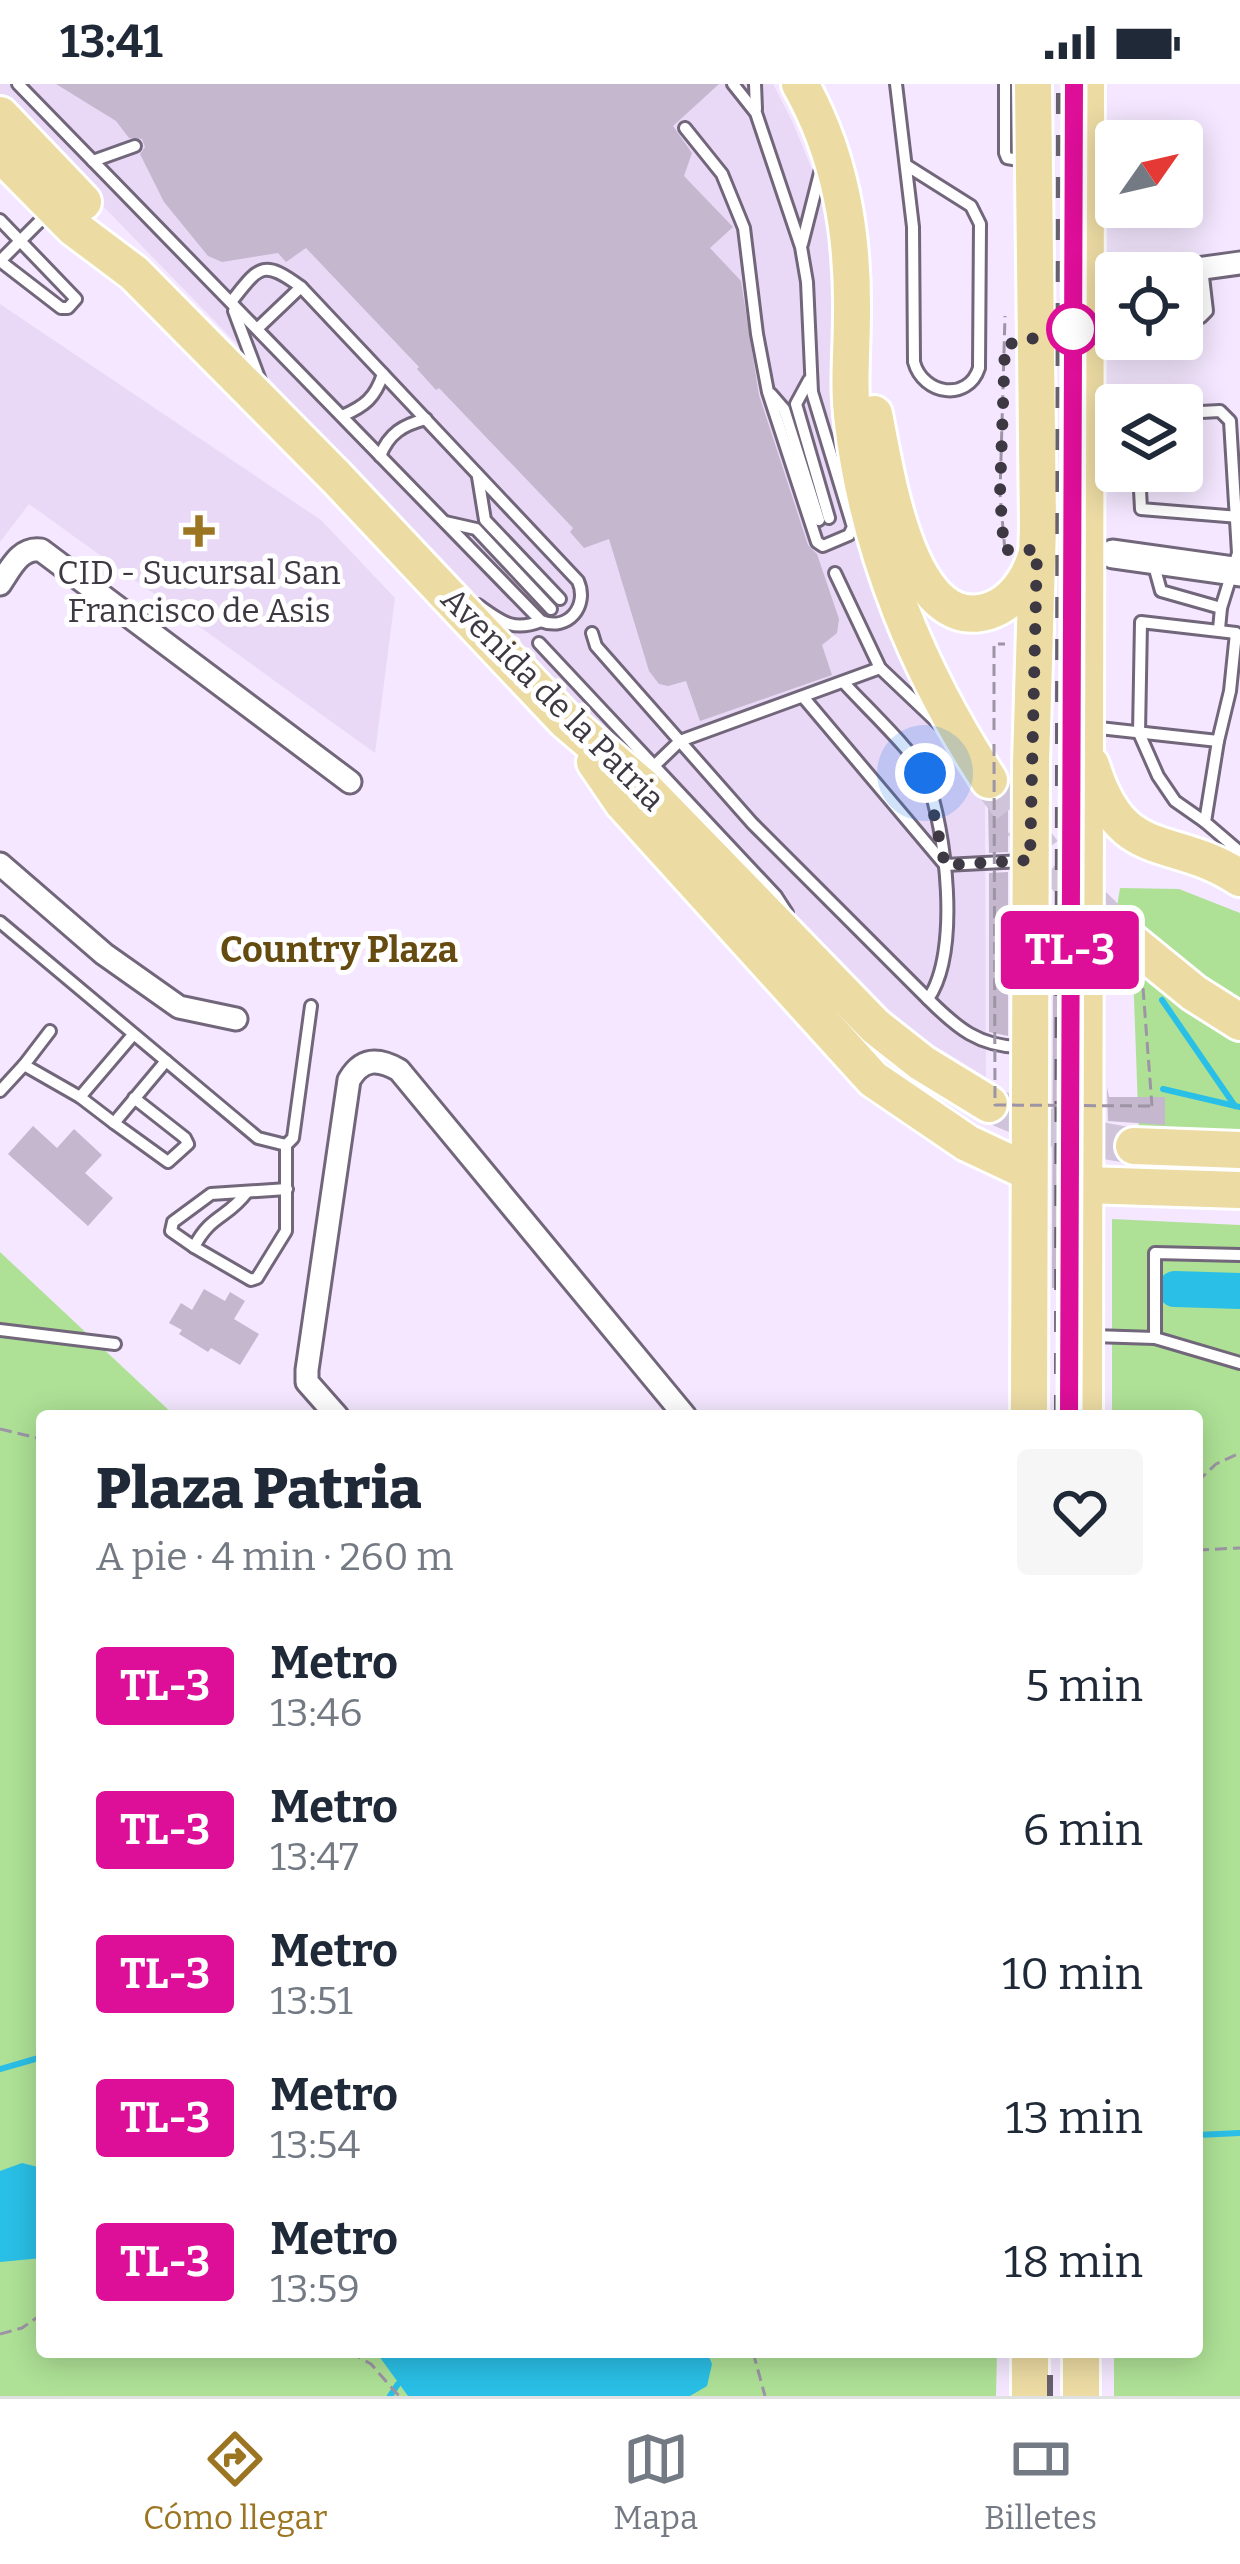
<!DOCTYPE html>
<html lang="es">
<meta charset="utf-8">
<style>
:root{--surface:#fff;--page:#f6f6f7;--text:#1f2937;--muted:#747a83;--line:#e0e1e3;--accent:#9b7521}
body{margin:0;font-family:Bitter,serif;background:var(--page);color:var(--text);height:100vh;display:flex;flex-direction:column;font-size:45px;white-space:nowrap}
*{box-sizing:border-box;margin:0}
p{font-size:39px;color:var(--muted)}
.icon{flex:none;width:66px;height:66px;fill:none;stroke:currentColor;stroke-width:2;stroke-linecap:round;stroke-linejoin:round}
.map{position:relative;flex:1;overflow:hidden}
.details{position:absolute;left:36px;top:1326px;width:1167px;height:948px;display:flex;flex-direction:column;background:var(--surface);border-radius:12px;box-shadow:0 6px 30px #0003}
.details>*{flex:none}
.badge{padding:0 24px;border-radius:9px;font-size:42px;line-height:78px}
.needle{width:78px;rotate:56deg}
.tools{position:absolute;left:1095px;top:36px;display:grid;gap:24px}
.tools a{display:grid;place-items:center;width:108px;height:108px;border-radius:12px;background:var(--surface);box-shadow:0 6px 30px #0003;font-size:60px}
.you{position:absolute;width:60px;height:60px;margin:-30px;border:9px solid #fff;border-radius:50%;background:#1a73e8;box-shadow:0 0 0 18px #1a73e833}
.map>.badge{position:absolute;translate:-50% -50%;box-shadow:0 0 0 6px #fff}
.round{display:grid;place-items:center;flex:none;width:126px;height:126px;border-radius:12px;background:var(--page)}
.headline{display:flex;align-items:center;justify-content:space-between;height:204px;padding:0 60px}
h1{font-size:57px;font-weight:800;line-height:90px}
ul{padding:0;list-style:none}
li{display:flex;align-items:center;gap:36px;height:144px;padding:0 60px}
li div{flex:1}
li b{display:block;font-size:45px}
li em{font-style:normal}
li .badge{min-width:132px;font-weight:700;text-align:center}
.status{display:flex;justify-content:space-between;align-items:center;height:84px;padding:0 60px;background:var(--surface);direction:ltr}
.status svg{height:33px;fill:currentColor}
.tab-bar{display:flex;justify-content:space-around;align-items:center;height:168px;border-top:3px solid var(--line);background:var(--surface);font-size:33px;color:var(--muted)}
.tab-bar a{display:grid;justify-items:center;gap:6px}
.tab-bar .on{color:var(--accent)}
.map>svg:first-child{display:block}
.built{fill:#e9d9f6}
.green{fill:#aee196}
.water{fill:#2abfe6}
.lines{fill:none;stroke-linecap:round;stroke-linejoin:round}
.stream{stroke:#2abfe6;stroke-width:6}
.river{stroke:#2abfe6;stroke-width:36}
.building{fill:#c4b7ce}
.primary-tunnel{stroke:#cfc4d9;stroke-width:36;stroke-dasharray:36 18;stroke-linecap:butt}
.service-casing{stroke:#71667a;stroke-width:16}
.minor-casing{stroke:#71667a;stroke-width:27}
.tertiary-casing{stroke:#71667a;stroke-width:33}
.primary-casing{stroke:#fff;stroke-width:42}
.path{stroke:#9d94a5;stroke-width:3;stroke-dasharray:12 6;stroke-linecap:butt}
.service{stroke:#fff;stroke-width:10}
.minor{stroke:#fff;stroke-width:21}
.tertiary{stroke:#fff;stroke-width:27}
.primary{stroke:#ecdba3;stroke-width:36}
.rail{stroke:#67606d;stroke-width:6;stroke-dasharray:21 21;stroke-linecap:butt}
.path-bridge{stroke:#9d94a5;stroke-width:3;stroke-dasharray:12 6;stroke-linecap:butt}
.line-casing{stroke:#fff;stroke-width:27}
.line{stroke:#dd0e98;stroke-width:18}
.walk{stroke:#3d3841;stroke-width:12;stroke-dasharray:0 21.6}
.stop-dot{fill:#fff;stroke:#dd0e98;stroke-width:6}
.poi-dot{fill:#9b7521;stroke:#fff;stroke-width:4.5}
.labels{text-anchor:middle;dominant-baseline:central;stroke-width:10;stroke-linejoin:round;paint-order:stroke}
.poi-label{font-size:33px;fill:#3d3841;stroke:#fff}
.street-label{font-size:33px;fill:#3d3841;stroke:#fff}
.neighbourhood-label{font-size:36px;font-weight:bold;fill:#654b10;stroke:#fff}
</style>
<div class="status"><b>13:41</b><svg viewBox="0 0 49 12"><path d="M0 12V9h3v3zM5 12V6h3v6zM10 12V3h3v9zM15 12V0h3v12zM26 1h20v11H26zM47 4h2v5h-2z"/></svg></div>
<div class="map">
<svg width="1240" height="2312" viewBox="0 0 1240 2312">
<rect width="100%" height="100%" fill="#f4e7ff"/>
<g class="built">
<path d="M0,0H773L793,39L825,117L835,257L875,470L862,472L912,603L985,712L986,1001L908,950L862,909L805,844L638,691L237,260L0,16Z"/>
<path d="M0,220L321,436L395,514L375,669L29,420L0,458Z"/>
</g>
<g class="green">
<path d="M1120,804L1179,805L1240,829V922L1148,861L1116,829Z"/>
<path d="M1133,887L1240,953V1054L1139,1052Z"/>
<path d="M1112,1135L1240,1141V2312H1114V2268H1197V1332H1112Z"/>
<path d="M0,1168L175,1332H42V2268H997L996,2312H0Z"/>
</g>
<g class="water">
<path d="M22,2079L42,2084V2174L0,2178V2087Z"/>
<path d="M376,2268H522L531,2272L542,2268H707L712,2280L707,2302L690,2312H408Z"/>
</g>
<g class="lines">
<g class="stream">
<path d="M1162,916L1235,1022"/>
<path d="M1163,1005L1240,1023"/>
<path d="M0,1985L42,1973"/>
<path d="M1197,2051L1240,2049"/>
<path d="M390,2312L398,2300"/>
</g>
<path class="river" d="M1175,1205L1240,1207"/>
</g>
<g class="building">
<path d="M56,0H719L673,42L692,69L684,92L733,143L710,164L741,197L759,311L808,461L817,470L839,535L837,549L822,561L832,591L700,637L686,597L668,602L659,600L649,587L609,455L584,464L570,448L573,444L439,304L436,306L417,285L419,283L306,164L286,178L278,169L222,178L208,172L164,118L140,70L145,63L142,55L129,54L116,37Z"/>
<path d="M1008,707V768L989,769L988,718L1000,716Z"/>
<path d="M1008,788V952L989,948V789Z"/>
<path d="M1053,908H1062V1204H1052Z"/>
<path d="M1107,1003L1109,1013H1165V1041L1108,1037L1109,1079Z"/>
<path d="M33,1042L57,1064L74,1045L102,1071L85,1089L113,1114L88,1142L8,1070Z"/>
<path d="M204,1205L225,1217L230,1208L245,1217L234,1235L259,1250L240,1281L211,1264L208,1268L179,1250L182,1246L169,1239L181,1219L192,1226Z"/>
</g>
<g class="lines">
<g class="primary-tunnel">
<path d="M989,696L1054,782L1129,856"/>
<path d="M989,1020C1037,1042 1082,1054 1134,1062"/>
</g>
<g class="service-casing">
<g id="service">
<path d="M18,0L541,537C568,548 589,522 578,497L301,203L257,245"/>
<path d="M755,0L756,25"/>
<path d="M896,0L913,143L914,278C923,311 968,318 979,284L980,140L971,122L906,81"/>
<path d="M1005,0V69L1007,74L1025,77"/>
<path d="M685,44L722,90L744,144L757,250L768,308L817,458L823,462L849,451L853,443L812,308L807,198L801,163L756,29L733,0"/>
<path d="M93,77L135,62"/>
<path d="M0,136L76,215L68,224H61L0,177"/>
<path d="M802,160L821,85"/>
<path d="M0,177L49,128"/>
<path d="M231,218C259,183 262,174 301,203"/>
<path d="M234,227L261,299"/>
<path d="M1182,236L1201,233L1207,227L1202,184"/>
<path d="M1089,246L1116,244"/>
<path d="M809,296L796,320L829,434"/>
<path d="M771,310L784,325L819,436"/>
<path d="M1090,317L1116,322"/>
<path d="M1182,329L1220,327L1230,337L1238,469L1221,524L1219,545"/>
<path d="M342,332C365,322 375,314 383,290"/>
<path d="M380,372C389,349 403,341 426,335"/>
<path d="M1139,387L1141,425L1239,433"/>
<path d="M478,393L485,436L560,515"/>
<path d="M445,438L476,445L551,525"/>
<path d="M1153,478L1161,507L1221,524"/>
<path d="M835,489L880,584L939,640"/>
<path d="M478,521C502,538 513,548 541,537"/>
<path d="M592,549L596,562L752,739L928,915C961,868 946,746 926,693C917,671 864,621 845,600"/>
<path d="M539,559L776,812L787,829"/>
<path d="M804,614L945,781L1023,777"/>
<path d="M1090,643L1218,657L1205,738L1240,768"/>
<path d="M656,680L680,657L880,584"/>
<path d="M1205,738L1175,717L1158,692L1139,649L1141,538L1236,549L1230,607L1218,657"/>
<path d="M0,838L258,1054L286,1061L293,1054L311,922"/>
<path d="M928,915C957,944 979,963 1022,963"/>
<path d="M24,981L50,947"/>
<path d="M0,1007L24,981L80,1013L132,952"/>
<path d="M80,1013L114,1039"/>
<path d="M134,1014L185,1054L188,1060L168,1078L114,1039L166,977"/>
<path d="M247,1108C227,1135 211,1130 194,1163L251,1196L257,1194L286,1147V1061"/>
<path d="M194,1163L171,1147L173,1138L211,1110L287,1105"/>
<path d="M1240,1171L1155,1169V1254L1240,1279"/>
<path d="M0,1246L115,1260"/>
<path d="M1093,1252L1155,1254"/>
</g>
</g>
<g class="minor-casing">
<g id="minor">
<path d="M1168,189L1240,179"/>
<path d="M1087,201L1116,197"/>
<path d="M0,500C11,484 20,463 41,466L350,698"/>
<path d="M0,780L104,870L179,923L236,935"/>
<path d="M337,1332L307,1298V1286L349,996C362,974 378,974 399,986L685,1332"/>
</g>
</g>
<g class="tertiary-casing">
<path id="tertiary" d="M1113,470L1240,488"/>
</g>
<g class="primary-casing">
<g id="primary">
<path d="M800,0C840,71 853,148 852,229C852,267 848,302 853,339C868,467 919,589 989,696"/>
<path d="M0,31L83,118"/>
<path d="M0,69L74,144L134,189L336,393L565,636L642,702L875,942L922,979L989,1020"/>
<path d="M874,330C885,382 907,553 989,527C1013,519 1029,496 1036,472"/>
<path d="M595,678L623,719L873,995L967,1059L1027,1087"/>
<path d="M1091,681C1122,782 1170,748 1240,794"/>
<path d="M1129,856L1194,909L1240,938"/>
<path d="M1134,1062L1240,1066"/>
<path d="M1085,1101L1240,1106"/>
<path d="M1029,1332L1031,679L1038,442L1033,0"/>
<path d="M1084,1332L1086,0"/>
<path d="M1030,2312V2268"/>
<path d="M1081,2312V2268"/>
</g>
</g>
<g class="path">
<path d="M1005,467L1000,410L1005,232"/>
<path d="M994,646V560H1005"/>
<path d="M1143,904L1152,1022"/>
<path d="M0,1345L42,1355"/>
<path d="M1197,1398L1216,1380L1240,1369"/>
<path d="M1197,1466L1240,1464"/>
<path d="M0,2250L22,2244L42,2230"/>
<path d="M350,2268L371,2280L399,2312"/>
<path d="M753,2268L765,2312"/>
</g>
<use href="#service" class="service"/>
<use href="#minor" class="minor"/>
<use href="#tertiary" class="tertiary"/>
<use href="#primary" class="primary"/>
<g class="rail">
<path d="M1057,1332L1059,0"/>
<path d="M1050,2312V2268"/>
</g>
<path class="path-bridge" d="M994,660L995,1021L1152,1022"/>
</g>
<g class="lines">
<g class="line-casing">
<path id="line" d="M1069,1332L1074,0"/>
</g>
<use href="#line" class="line"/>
<path class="walk" d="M925,689L945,781L1030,776L1037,466H1004L1000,410L1005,261L1073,245"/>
</g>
<circle class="stop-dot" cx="1073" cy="245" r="24"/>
<path class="poi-dot" d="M193 429h12v12h12v12h-12v12h-12v-12h-12v-12h12z"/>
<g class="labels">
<g class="poi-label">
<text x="199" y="489">CID - Sucursal San<tspan x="199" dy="38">Francisco de Asis</tspan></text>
</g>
<g class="street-label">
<text transform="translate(553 615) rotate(45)">Avenida de la Patria</text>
</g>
<g class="neighbourhood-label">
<text x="339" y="866">Country Plaza</text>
</g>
</g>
</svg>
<div class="tools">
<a><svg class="needle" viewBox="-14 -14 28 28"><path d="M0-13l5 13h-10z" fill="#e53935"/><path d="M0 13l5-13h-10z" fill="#747a83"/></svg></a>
<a><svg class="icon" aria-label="locate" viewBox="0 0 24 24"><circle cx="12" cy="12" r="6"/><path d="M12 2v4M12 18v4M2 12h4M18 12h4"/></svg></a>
<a><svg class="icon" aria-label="layers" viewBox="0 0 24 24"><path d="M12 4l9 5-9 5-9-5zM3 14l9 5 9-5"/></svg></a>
</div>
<div class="you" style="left:925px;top:689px"></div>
<b class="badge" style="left:1070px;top:866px;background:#dd0e98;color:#fff">TL-3</b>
<section class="details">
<div class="headline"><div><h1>Plaza Patria</h1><p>A pie · 4 min · 260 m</p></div><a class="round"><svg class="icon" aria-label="heart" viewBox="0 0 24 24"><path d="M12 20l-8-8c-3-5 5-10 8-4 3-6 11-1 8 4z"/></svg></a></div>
<ul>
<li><span class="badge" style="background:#dd0e98;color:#fff">TL-3</span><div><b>Metro</b><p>13:46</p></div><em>5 min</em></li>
<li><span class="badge" style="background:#dd0e98;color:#fff">TL-3</span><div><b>Metro</b><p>13:47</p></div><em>6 min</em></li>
<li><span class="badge" style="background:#dd0e98;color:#fff">TL-3</span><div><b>Metro</b><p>13:51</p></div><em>10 min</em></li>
<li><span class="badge" style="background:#dd0e98;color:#fff">TL-3</span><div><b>Metro</b><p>13:54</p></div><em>13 min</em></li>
<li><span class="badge" style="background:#dd0e98;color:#fff">TL-3</span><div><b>Metro</b><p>13:59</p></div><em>18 min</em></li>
</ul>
</section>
</div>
<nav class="tab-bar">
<a class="on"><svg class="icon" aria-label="directions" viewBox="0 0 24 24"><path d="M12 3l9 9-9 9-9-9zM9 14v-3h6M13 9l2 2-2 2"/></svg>Cómo llegar</a>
<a><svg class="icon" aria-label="map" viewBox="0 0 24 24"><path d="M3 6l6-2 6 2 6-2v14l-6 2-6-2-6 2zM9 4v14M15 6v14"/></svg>Mapa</a>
<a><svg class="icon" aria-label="tickets" viewBox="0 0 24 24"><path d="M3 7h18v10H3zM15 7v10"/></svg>Billetes</a>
</nav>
